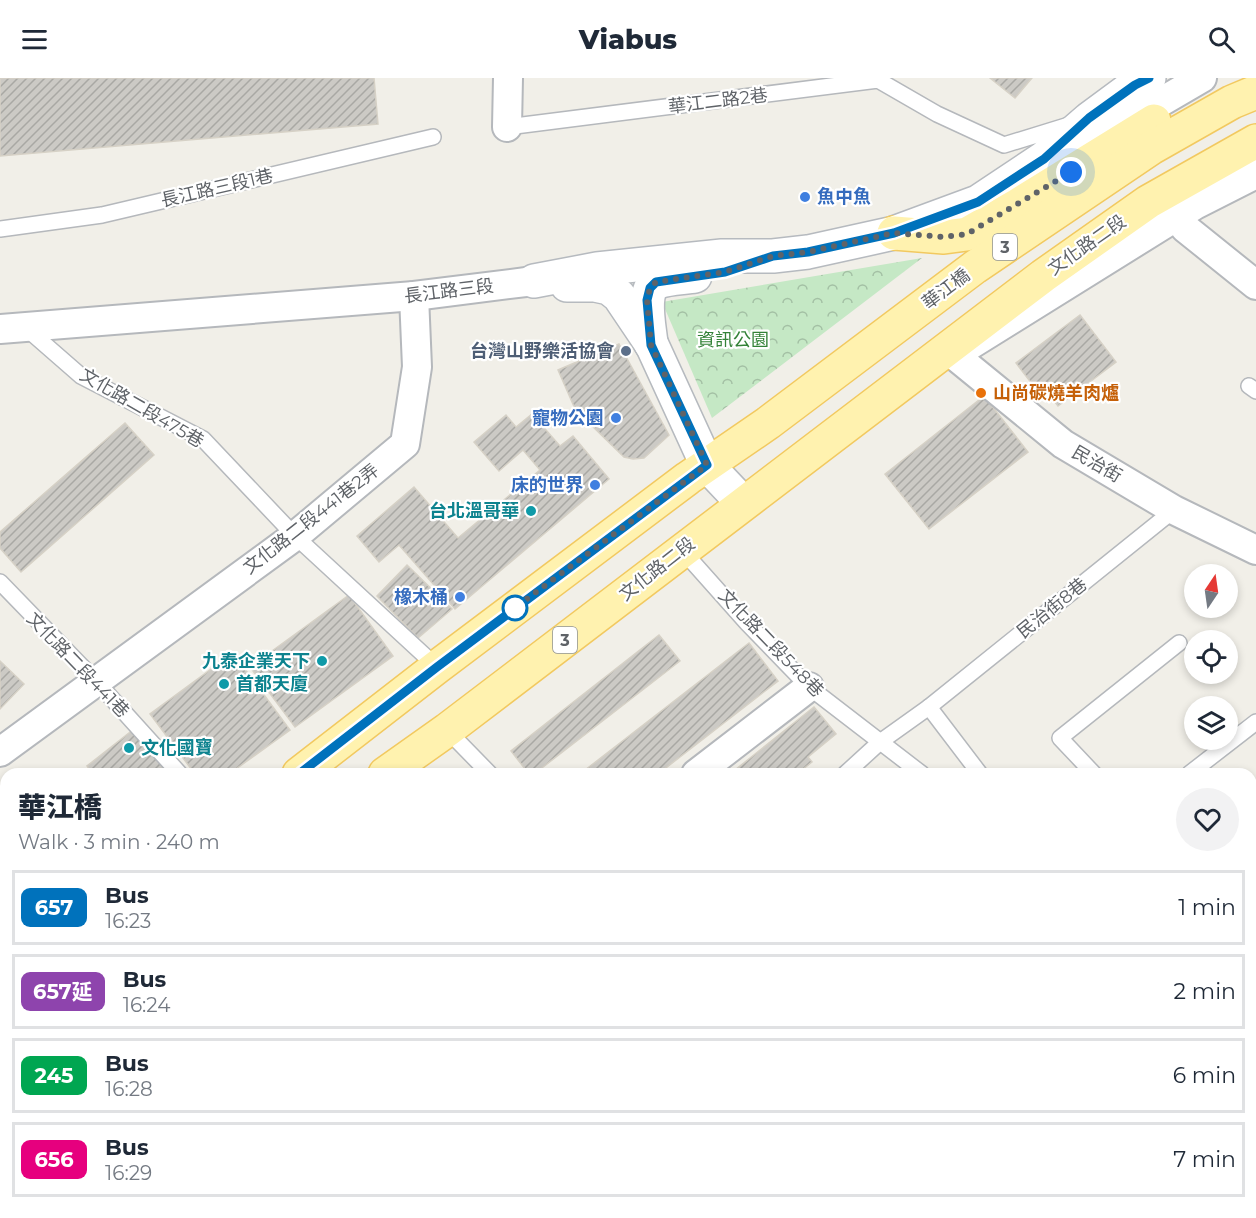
<!DOCTYPE html>
<meta charset="utf-8">
<style>
:root{--surface:#fff;--page:#f2f2f3;--text:#1f2937;--muted:#747a83;--line:#e0e1e3}
body{margin:0;font-family:Montserrat,"Noto Sans TC",sans-serif;background:var(--page);color:var(--text);height:100vh;display:flex;flex-direction:column;font-size:22px;white-space:nowrap}
*{box-sizing:border-box;margin:0}
p{font-size:20px;color:var(--muted)}
.icon{flex:none;width:33px;height:33px;fill:none;stroke:currentColor;stroke-width:2;stroke-linecap:round;stroke-linejoin:round}
.map{position:relative;flex:1;overflow:hidden}
.side{position:absolute;left:0px;top:690px;width:1257px;height:450px;display:flex;flex-direction:column;background:var(--surface);border-radius:18px 18px 0 0;box-shadow:0 3px 9px #0003}
.side>*{flex:none}
.badge{padding:0 12px;border-radius:9px;font-size:21px;line-height:39px}
.needle{width:39px;rotate:13deg}
.buttons{position:absolute;left:1184px;top:486px;display:grid;gap:12px}
.buttons a{display:grid;place-items:center;width:54px;height:54px;border-radius:50%;background:var(--surface);box-shadow:0 3px 9px #0003;font-size:30px}
.you{position:absolute;width:30px;height:30px;margin:-15px;border:4px solid #fff;border-radius:50%;background:#1a73e8;box-shadow:0 0 0 9px #1a73e833}
.map>.badge{position:absolute;translate:-50% -50%;box-shadow:0 0 0 3px #fff}
.round{display:grid;place-items:center;flex:none;width:63px;height:63px;border-radius:32px;background:var(--page)}
.head{display:flex;align-items:center;justify-content:space-between;height:102px;padding:0 18px}
h1{font-size:28px;font-weight:800;line-height:45px}
ul{padding:0;list-style:none}
li{display:flex;align-items:center;gap:18px;height:75px;margin:0 12px 9px;padding:0 6px;border:3px solid var(--line);border-radius:0px}
li div{flex:1}
li b{display:block;font-size:22px}
li em{font-style:normal}
li .badge{min-width:66px;font-weight:700;text-align:center}
header{display:flex;justify-content:space-between;align-items:center;height:78px;padding:0 18px;background:var(--surface);font-size:27px;font-weight:800}
.map>svg:first-child{display:block}
.forest{fill:url(#forest-crowns)}
.building{fill:url(#building-hatch);stroke:#d6d1c6;stroke-width:1.5}
.lines{fill:none;stroke-linecap:round;stroke-linejoin:round}
.lane-casing{stroke:#b5b8bc;stroke-width:18}
.street-casing{stroke:#b5b8bc;stroke-width:32}
.secondary-casing{stroke:#b6babf;stroke-width:36}
.primary-casing{stroke:#f2c960;stroke-width:36}
.lane{stroke:#fff;stroke-width:15}
.street{stroke:#fff;stroke-width:28}
.secondary{stroke:#fff;stroke-width:33}
.primary{stroke:#fff2af;stroke-width:33}
.line-casing{stroke:#fff;stroke-width:14}
.line{stroke:#0072bc;stroke-width:9}
.walk{stroke:#5f6368;stroke-width:6;stroke-dasharray:0 10.8}
.shop-dot{fill:#3f7fe0;stroke:#fff;stroke-width:2}
.service-dot{fill:#5c6f8a;stroke:#fff;stroke-width:2}
.food-dot{fill:#e8710a;stroke:#fff;stroke-width:2}
.culture-dot{fill:#0f9aa8;stroke:#fff;stroke-width:2}
.stop-dot{fill:#fff;stroke:#0072bc;stroke-width:3}
.labels{text-anchor:middle;dominant-baseline:central;stroke-width:4.5;stroke-linejoin:round;paint-order:stroke}
.shield{fill:#fff;stroke:#8f9295;stroke-width:1.5}
.shield-label{font-size:16px;font-weight:bold;fill:#5f6368}
.street-label{font-size:18px;fill:#5f6368;stroke:#fff}
.shop-label{font-size:18px;font-weight:bold;fill:#366cbe;stroke:#fff;text-anchor:end}
.park-label{font-size:18px;fill:#348238;stroke:#fff}
.service-label{font-size:18px;font-weight:bold;fill:#4e5e75;stroke:#fff;text-anchor:end}
.food-label{font-size:18px;font-weight:bold;fill:#c56008;stroke:#fff;text-anchor:start}
.culture-label{font-size:18px;font-weight:bold;fill:#0d838f;stroke:#fff;text-anchor:end}
</style>
<header><svg class="icon" aria-label="menu" viewBox="0 0 24 24"><path d="M4 6h16M4 12h16M4 18h16"/></svg>Viabus<svg class="icon" aria-label="search" viewBox="0 0 24 24"><circle cx="10" cy="10" r="6"/><path d="M15 15l6 6"/></svg></header>
<div class="map">
<svg width="1256" height="1140" viewBox="0 0 1256 1140">
<defs>
<pattern id="forest-crowns" width="20" height="18" patternUnits="userSpaceOnUse" patternTransform="scale(1.5)"><rect width="20" height="18" fill="#c5e8c5"/><path d="M2 6a3 3 0 1 1 6 0M12 15a3 3 0 1 1 6 0" fill="none" stroke="#a3c0a4"/></pattern>
<pattern id="building-hatch" width="6" height="6" patternUnits="userSpaceOnUse" patternTransform="scale(1.5)"><rect width="6" height="6" fill="#cccac5"/><path d="M-1 1l2-2M0 6l6-6M5 7l2-2" fill="none" stroke="#a9a8a4"/></pattern>
</defs>
<rect width="100%" height="100%" fill="#f1efe8"/>
<path class="forest" d="M922,180L712,340L662,224Z"/>
<g class="building">
<path d="M0,0H374L378,46L0,78Z"/>
<path d="M990,0H1032L1015,20Z"/>
<path d="M1080,237L1116,284L1058,328L1048,315L1042,319L1016,285Z"/>
<path d="M619,266L669,357L644,380L633,381L624,379L588,344L579,340L558,292Z"/>
<path d="M984,318L1028,374L929,451L885,396Z"/>
<path d="M532,336L560,368L573,358L609,401L455,531L399,467L379,484L357,458L414,409L458,460L540,392L523,372L499,393L474,364L506,337L516,349Z"/>
<path d="M125,345L154,377L21,494L0,470V454Z"/>
<path d="M407,487L452,531L418,560L377,518Z"/>
<path d="M349,517L393,578L295,649L250,589Z"/>
<path d="M659,557L680,583L534,696H529L511,673Z"/>
<path d="M749,565L778,603L658,696H580Z"/>
<path d="M233,575L290,652L229,696H195L150,636Z"/>
<path d="M0,583L24,606L0,631Z"/>
<path d="M814,629L836,656L808,679L812,684L797,696H730Z"/>
<path d="M134,651L169,696H93L87,688Z"/>
<path d="M6,741V856L0,860V746Z"/>
</g>
<g class="lines">
<g class="lane-casing">
<g id="lane">
<path d="M507,49L878,2L937,36L1004,67L1069,47"/>
<path d="M0,151L102,137L433,59"/>
<path d="M26,250L81,298L203,361L295,458L437,589"/>
<path d="M1249,308L1256,313"/>
<path d="M682,472L747,545L809,609L922,696"/>
<path d="M0,504L96,603L180,696"/>
<path d="M929,629L980,696"/>
<path d="M447,652L490,696"/>
<path d="M845,696L880,664L929,629L1174,432"/>
<path d="M1094,696L1060,660L1179,565"/>
<path d="M1189,696L1256,644"/>
<path d="M1251,948L1256,954"/>
<path d="M1123,1140L1131,1134"/>
</g>
</g>
<g class="street-casing">
<g id="street">
<path d="M507,49L508,0"/>
<path d="M1054,80L1118,49L1202,0"/>
<path d="M1256,96L1195,127L954,277L1063,366L1174,432L1256,472"/>
<path d="M1185,150L1256,207"/>
<path d="M0,251L414,218L534,203"/>
<path d="M0,674L295,458L405,366L417,289L414,218"/>
<path d="M696,696L809,609"/>
<path d="M1251,905L1256,901"/>
<path d="M1251,1035L1256,1042"/>
<path d="M265,1134L268,1140"/>
<path d="M691,1134L695,1140"/>
<path d="M289,1140L296,1134"/>
<path d="M917,1140L928,1134"/>
</g>
</g>
<g class="secondary-casing">
<g id="secondary">
<path d="M534,203L597,191L722,178H773L808,174L894,155L978,124L1044,80L1089,41L1135,7L1149,0"/>
<path d="M567,207H595L609,210L619,218L652,267L707,387L743,425"/>
<path d="M651,266C650,251 640,210 658,204C669,200 684,200 695,198"/>
</g>
</g>
<g class="primary-casing">
<g id="primary">
<path d="M894,155L944,159L967,156L1018,127L1154,43"/>
<path d="M299,696L437,589L688,400L768,345L975,189L1151,70L1232,24L1256,14"/>
<path d="M385,696L447,652L1043,198L1148,124L1256,63"/>
<path d="M0,921L6,917"/>
<path d="M0,999L6,994"/>
</g>
</g>
<use href="#lane" class="lane"/>
<use href="#street" class="street"/>
<use href="#secondary" class="secondary"/>
<use href="#primary" class="primary"/>
</g>
<g class="lines">
<g class="line-casing">
<path id="line" d="M299,696L437,589L707,387L651,267L647,222L650,210L656,204L725,194L773,178L808,174L894,155L978,124L1044,81L1089,40L1135,7L1149,0"/>
</g>
<use href="#line" class="line"/>
<path class="walk" d="M515,530L508,535L707,387L651,267L647,222L650,210L656,204L725,194L773,178L808,174L894,155L944,159L967,156L1071,94"/>
</g>
<g class="shop-dot">
<circle cx="805" cy="119" r="6"/>
<circle cx="616" cy="340" r="6"/>
<circle cx="595" cy="407" r="6"/>
<circle cx="460" cy="519" r="6"/>
</g>
<circle class="service-dot" cx="626" cy="273" r="6"/>
<circle class="food-dot" cx="981" cy="315" r="6"/>
<g class="culture-dot">
<circle cx="531" cy="433" r="6"/>
<circle cx="322" cy="583" r="6"/>
<circle cx="224" cy="606" r="6"/>
<circle cx="129" cy="670" r="6"/>
</g>
<circle class="stop-dot" cx="515" cy="530" r="12"/>
<g class="labels">
<g class="shield">
<rect x="993" y="156" width="24" height="26" rx="4.5"/>
<rect x="553" y="549" width="24" height="26" rx="4.5"/>
</g>
<g class="shield-label">
<text x="1005" y="169">3</text>
<text x="565" y="562">3</text>
</g>
<g class="street-label">
<text transform="translate(718 23) rotate(-7)">華江二路2巷</text>
<text transform="translate(217 110) rotate(-13)">長江路三段1巷</text>
<text transform="translate(1087 167) rotate(-35)">文化路二段</text>
<text transform="translate(946 211) rotate(-37)">華江橋</text>
<text transform="translate(449 213) rotate(-7)">長江路三段</text>
<text transform="translate(142 330) rotate(30)">文化路二段475巷</text>
<text transform="translate(1097 386) rotate(30)">民治街</text>
<text transform="translate(311 441) rotate(-38)">文化路二段441巷2弄</text>
<text transform="translate(657 491) rotate(-38)">文化路二段</text>
<text transform="translate(1052 530) rotate(-39)">民治街8巷</text>
<text transform="translate(771 565) rotate(46)">文化路二段548巷</text>
<text transform="translate(78 587) rotate(46)">文化路二段441巷</text>
</g>
<g class="shop-label">
<text x="817" y="119" text-anchor="start">魚中魚</text>
<text x="604" y="340">寵物公園</text>
<text x="583" y="407">床的世界</text>
<text x="448" y="519">橡木桶</text>
</g>
<g class="park-label">
<text x="733" y="262">資訊公園</text>
</g>
<g class="service-label">
<text x="614" y="273">台灣山野樂活協會</text>
</g>
<g class="food-label">
<text x="993" y="315">山尚碳燒羊肉爐</text>
</g>
<g class="culture-label">
<text x="519" y="433">台北溫哥華</text>
<text x="310" y="583">九泰企業天下</text>
<text x="236" y="606" text-anchor="start">首都天廈</text>
<text x="141" y="670" text-anchor="start">文化國寶</text>
</g>
</g>
</svg>
<div class="buttons">
<a><svg class="needle" viewBox="-14 -14 28 28"><path d="M0-13l5 13h-10z" fill="#e53935"/><path d="M0 13l5-13h-10z" fill="#747a83"/></svg></a>
<a><svg class="icon" aria-label="locate" viewBox="0 0 24 24"><circle cx="12" cy="12" r="6"/><path d="M12 2v4M12 18v4M2 12h4M18 12h4"/></svg></a>
<a><svg class="icon" aria-label="layers" viewBox="0 0 24 24"><path d="M12 4l9 5-9 5-9-5zM3 14l9 5 9-5"/></svg></a>
</div>
<div class="you" style="left:1071px;top:94px"></div>
<section class="side">
<div class="head"><div><h1>華江橋</h1><p>Walk · 3 min · 240 m</p></div><a class="round"><svg class="icon" aria-label="heart" viewBox="0 0 24 24"><path d="M12 20l-8-8c-3-5 5-10 8-4 3-6 11-1 8 4z"/></svg></a></div>
<ul>
<li><span class="badge" style="background:#0072bc;color:#fff">657</span><div><b>Bus</b><p>16:23</p></div><em>1 min</em></li>
<li><span class="badge" style="background:#8e44ad;color:#fff">657延</span><div><b>Bus</b><p>16:24</p></div><em>2 min</em></li>
<li><span class="badge" style="background:#00a651;color:#fff">245</span><div><b>Bus</b><p>16:28</p></div><em>6 min</em></li>
<li><span class="badge" style="background:#e6007e;color:#fff">656</span><div><b>Bus</b><p>16:29</p></div><em>7 min</em></li>
</ul>
</section>
</div>
